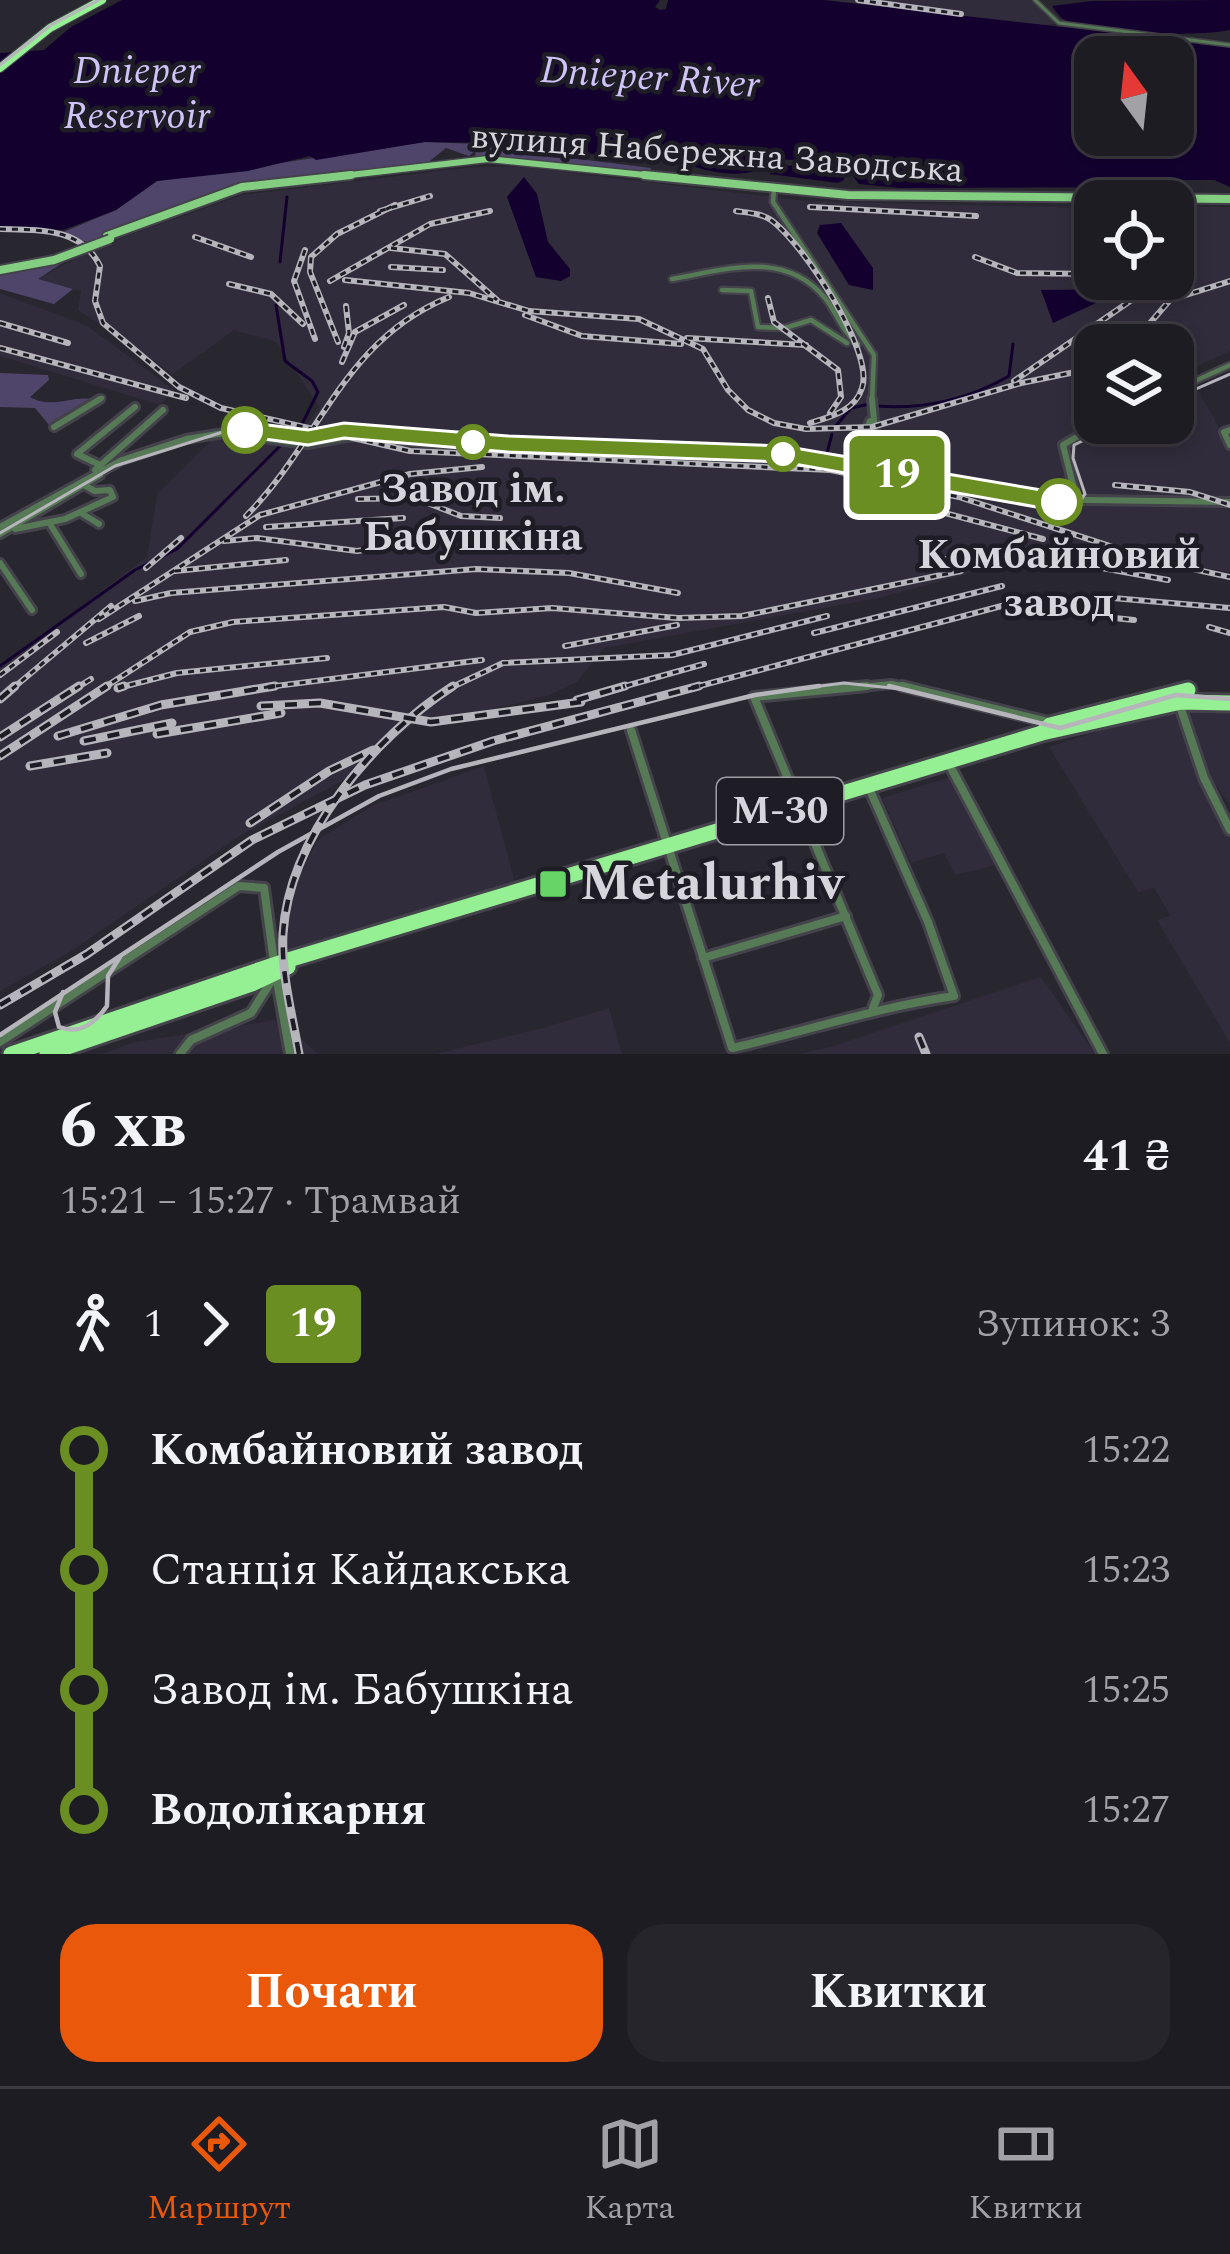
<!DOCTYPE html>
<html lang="uk">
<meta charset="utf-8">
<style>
:root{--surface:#1e1c23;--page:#26252b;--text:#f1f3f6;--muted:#a1a1a6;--line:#3c3a41;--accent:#ea580c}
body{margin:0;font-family:Spectral,serif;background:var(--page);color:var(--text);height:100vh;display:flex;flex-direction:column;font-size:45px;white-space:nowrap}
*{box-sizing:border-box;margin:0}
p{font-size:39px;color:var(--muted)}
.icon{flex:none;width:66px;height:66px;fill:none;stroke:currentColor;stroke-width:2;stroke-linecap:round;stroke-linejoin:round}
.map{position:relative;height:1054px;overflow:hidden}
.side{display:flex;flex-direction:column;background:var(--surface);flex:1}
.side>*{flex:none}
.badge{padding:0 24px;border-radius:9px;font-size:42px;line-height:78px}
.needle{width:78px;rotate:345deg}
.tools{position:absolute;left:1074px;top:36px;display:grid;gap:24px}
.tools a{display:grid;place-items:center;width:120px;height:120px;border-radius:24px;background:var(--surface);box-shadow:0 6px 18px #0003,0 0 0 3px var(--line);font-size:60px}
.map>.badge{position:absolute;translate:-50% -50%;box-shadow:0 0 0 6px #fff}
.legs{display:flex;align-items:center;gap:18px;height:132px;padding:0 60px;font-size:39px}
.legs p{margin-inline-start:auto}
.head{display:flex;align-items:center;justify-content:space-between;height:204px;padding:0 60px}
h1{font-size:66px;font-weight:700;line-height:90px}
.button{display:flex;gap:24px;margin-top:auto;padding:24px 60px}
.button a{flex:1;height:138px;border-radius:36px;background:var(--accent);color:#fff;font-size:48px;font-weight:700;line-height:138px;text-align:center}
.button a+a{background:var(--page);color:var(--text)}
ul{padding:0 60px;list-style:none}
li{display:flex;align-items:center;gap:42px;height:120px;font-size:45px}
li i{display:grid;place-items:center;width:18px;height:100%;margin:0 15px;background:currentColor}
li i::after{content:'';width:30px;height:30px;margin:-15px;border:9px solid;border-radius:50%;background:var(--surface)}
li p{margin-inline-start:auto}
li:first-child i{background:linear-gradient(#0000 50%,currentColor 0)}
li:last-child i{background:linear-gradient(currentColor 50%,#0000 0)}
.tab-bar{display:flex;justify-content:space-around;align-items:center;height:168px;border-top:3px solid var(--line);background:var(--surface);font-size:33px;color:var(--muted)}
.tab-bar a{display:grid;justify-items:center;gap:6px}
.tab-bar .selected{color:var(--accent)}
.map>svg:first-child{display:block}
.built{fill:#302c3b;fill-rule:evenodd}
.green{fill:#4f456b}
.water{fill:#13002f;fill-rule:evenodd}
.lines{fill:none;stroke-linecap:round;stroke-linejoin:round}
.stream{stroke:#13002f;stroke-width:3}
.minor-far3-casing{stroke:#44424b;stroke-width:6}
.minor-far2-casing{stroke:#44424b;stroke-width:9}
.minor-far1-casing{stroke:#44424b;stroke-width:12}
.minor-casing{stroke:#44424b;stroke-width:14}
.major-far1-casing{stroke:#44424b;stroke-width:9}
.major-casing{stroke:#44424b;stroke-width:12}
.highway-far1-casing{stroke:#44424b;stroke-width:10}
.highway-casing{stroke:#44424b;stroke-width:21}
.minor-far3{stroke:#577a56;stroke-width:3}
.minor-far2{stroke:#577a56;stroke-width:4.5}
.minor-far1{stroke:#577a56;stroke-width:6}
.minor{stroke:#577a56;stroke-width:8}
.major-far1{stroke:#84ce82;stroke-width:6}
.major{stroke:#84ce82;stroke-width:8}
.highway-far1{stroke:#95ef93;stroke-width:8}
.highway{stroke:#95ef93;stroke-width:15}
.tram-far1{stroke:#b6b5bb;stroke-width:3}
.tram{stroke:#b6b5bb;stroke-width:4.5}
.rail-far1-casing{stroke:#b6b5bb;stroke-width:6}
.rail-casing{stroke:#b6b5bb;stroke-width:9}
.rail-far1{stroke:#1e1c25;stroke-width:3;stroke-dasharray:6;stroke-linecap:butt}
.rail{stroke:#1e1c25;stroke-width:4.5;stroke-dasharray:12;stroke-linecap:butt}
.major-bridge-casing{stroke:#44424b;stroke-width:12;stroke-linecap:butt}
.major-bridge{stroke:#84ce82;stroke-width:8}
.line-1{fill:#6b8e23;stroke:#fff;stroke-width:3}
.stop-1-dot{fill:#fff;stroke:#6b8e23;stroke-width:6}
.poi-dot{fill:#66d466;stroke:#1e1c25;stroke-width:4.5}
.labels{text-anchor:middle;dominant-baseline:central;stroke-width:9;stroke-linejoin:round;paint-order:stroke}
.far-street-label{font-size:36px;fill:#d6d5db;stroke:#1e1c25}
.far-water-label{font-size:39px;font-style:italic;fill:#d0c3f8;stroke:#1e1c25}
.shield{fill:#1e1c25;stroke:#9f9ea4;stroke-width:3}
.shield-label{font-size:39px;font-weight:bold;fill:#d6d5db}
.stop-label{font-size:42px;font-weight:bold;fill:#d6d5db;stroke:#1e1c25}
.near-poi-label{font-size:51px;font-weight:bold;fill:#d6d5db;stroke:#1e1c25;text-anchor:start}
</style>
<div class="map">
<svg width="1230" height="1054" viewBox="0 0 1230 1054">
<rect width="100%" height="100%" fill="#28262f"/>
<g class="built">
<path d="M824,0H1034L1057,24L1035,25Z"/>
<path d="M473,167H521L807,201L1095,208V279H1173V207H1230V351L1187,371L1223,434L1230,435V572L1156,560L997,566L879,598L604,648L577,682L547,696L459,717L419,720L344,780L238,837L70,952L0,991V666L147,557L157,494L214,438L294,443L319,407L276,342L234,330L173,374L78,310L81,291L37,280L96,247L242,195ZM1095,345H1173V423H1095Z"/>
<path d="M0,293L86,325L174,390L160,405L0,356Z"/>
<path d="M1172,708L1230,840V1043L1157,920L1171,916L1154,888L1138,892L1049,747Z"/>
<path d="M1193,708L1230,711V804L1201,766L1183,711Z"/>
<path d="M484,766L515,883L287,955L289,909L299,874L319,839L372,806Z"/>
<path d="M950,777L995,865L955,875L944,853L911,863L882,798Z"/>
<path d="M1041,977L1095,1054H800L833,1046Z"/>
<path d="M609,1008L622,1054H435L543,1028Z"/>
<path d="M281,1019L318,1054H103L135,1042Z"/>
</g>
<g class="green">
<path d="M424,142L505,145L507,150L651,168L649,173L495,158L500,153L491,151L486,158H475L476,150L469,156L446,148L426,164L217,193L87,242L61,233L116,210L157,181Z"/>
<path d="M76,254L38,279L73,289L54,304L0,289V272Z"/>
<path d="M0,373L48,375L49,380L30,397C55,411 73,392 102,401L53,430L35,408L0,407Z"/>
</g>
<g class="water">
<path d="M122,0H660L655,7L660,10L666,9L668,0H824L1230,46V187L1214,180H1178V186L1171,187L900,188L859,184L846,167L844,180L838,183L770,174L771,166L831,165C814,161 789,158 771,161C765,162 760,168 754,171C731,179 687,168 668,154L648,161L585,153L573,145L521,148L514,143L425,142L316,160L310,156L248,171L157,181L116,210L63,230L0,226V53L44,50L71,27ZM1095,57H1173V135H1095Z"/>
<path d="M1230,0V30C1202,37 1089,34 1065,20C1059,17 1056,11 1052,6L1091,1Z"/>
<path d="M524,177L537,194L548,242L570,269V276L561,281L536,277L507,197Z"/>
<path d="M841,223L873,268V290L849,285L817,233L820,225Z"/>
<path d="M1126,289L1053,323L1041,290Z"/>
</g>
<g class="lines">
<g class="stream">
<path d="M280,262L287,197"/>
<path d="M276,305L285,361L312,381L318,392L301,426"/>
<path d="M877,406C922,410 970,399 1009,376L1013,344"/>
<path d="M834,428L851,408L869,404"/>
<path d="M827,453L832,434"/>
<path d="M0,666L135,570L177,549L289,437"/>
</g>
<g class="minor-far3-casing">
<path id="minor-far3" d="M1035,0L1059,23L1230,45"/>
</g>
<g class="minor-far2-casing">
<g id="minor-far2">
<path d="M774,189L773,202L874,355L872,402"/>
<path d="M672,279C725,270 784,249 825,298C837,313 842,332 858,344"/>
<path d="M722,290L751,291L758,327L785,328L811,320L847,343"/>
<path d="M1173,391L1230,365"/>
<path d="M95,402L102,398"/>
</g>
</g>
<g class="minor-far1-casing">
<g id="minor-far1">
<path d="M54,427L100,399"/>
<path d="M1230,430L1224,432L1230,445"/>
<path d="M100,465L77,454L135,407"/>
<path d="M95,470L163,410"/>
<path d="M865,472L857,452L870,421"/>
<path d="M867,473L877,453L872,399"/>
<path d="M1076,497L1063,445L1101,423"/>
<path d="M81,513L99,524"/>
<path d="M50,524L81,574"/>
<path d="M0,527L122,460L186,439L224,433L307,444L352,436L473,446L774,458L1019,499L1230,502"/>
<path d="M15,529L65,519L113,497L110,490L95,491L84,485"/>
<path d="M0,534L100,475"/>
<path d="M0,563L32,610"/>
<path d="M835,689L892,684L914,689"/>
</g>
</g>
<g class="minor-casing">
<g id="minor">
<path d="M867,686L754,697L878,995L873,1008"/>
<path d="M902,686L1048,722"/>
<path d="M1180,706L1204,778L1230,830"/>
<path d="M631,730L732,1048C807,1031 878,1007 954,996L928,922L869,788"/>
<path d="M949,764L1103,1054"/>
<path d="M703,958L846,916"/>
<path d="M276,975L290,1054"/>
<path d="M0,1042L239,886L264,888L274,962"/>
<path d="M180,1054L191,1040L251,1013L272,980"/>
</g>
</g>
<g class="major-far1-casing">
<path id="major-far1" d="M324,178L488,159L674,178"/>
</g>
<g class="major-casing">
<g id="major">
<path d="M644,175L848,195L1230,199"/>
<path d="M107,236L242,187L351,175"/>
<path d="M0,270L54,260"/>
</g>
</g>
<g class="highway-far1-casing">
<path id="highway-far1" d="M0,68L50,28L102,0"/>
</g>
<g class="highway-casing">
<g id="highway">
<path d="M1043,732L1050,725L1188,690"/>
<path d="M11,1054L285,961L1042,733L1181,702L1230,703"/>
<path d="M47,1054L252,984L288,967"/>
</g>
</g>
<use href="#minor-far3" class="minor-far3"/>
<use href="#minor-far2" class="minor-far2"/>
<use href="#minor-far1" class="minor-far1"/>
<use href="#minor" class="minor"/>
<use href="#major-far1" class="major-far1"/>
<use href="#major" class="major"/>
<use href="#highway-far1" class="highway-far1"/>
<use href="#highway" class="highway"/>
<g class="tram-far1">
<path d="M0,65L51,25L99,0"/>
<path d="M1173,399L1230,374"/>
<path d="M0,533L115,466L226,431L308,439L341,432L507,446L775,455L1067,504L1079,502L1085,494L1073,458L1074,445L1120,423"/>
<path d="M797,689L844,683L901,689"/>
</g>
<g class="tram">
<path d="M889,686L1060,728L1176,695L1230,699"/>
<path d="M63,992L55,1012L59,1027C80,1035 95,1023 107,1006L108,976L120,957"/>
<path d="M0,1035L278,852L379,796L451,769L755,695L819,686"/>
</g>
<g class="rail-far1-casing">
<g id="rail-far1">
<path d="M858,0L961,14"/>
<path d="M810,207L976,216"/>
<path d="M380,211L430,196"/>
<path d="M736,211C748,213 761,213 771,220C802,242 875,352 862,388C855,411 830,417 810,423"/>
<path d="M0,229C38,230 81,227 100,266L95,301L103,323L179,387L221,408L410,451L831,470L959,497L1156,561L1230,577"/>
<path d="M195,237L251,257"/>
<path d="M391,248L445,254L497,300"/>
<path d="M305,250L294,281L315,339"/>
<path d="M975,257L1017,273L1095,274"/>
<path d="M391,267L443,270"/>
<path d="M1173,274H1180"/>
<path d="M345,280L469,293L529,311L639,319L703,349L728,390L748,410L774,423L806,429L872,427L1021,383L1095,368"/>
<path d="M330,281L430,224L490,211"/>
<path d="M229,284L271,294L303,324"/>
<path d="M768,298L774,322L838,370L841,397L830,413"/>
<path d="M525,315L582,336L681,344"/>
<path d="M0,323L68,343"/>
<path d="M687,338L806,345"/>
<path d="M338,342L310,272L311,257L337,234L395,205"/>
<path d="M1131,345L1170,300L1230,281"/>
<path d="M344,347L349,333L346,306"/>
<path d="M0,348L186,398"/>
<path d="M342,362L355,332L404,305"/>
<path d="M1014,381L1136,297"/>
<path d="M1115,485L1190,492L1230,505"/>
<path d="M358,499L415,498L461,516L500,518"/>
<path d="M892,499L1043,539"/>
<path d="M246,516C322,439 342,341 449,297"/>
<path d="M266,527L403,518"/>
<path d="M224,541L257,538L357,551L435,541"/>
<path d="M937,560L1036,550L1098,556"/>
<path d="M1080,564L1168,580"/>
<path d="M146,568L181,538"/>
<path d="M175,571L286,560"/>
<path d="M135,601L171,593L476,569L569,573L678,593"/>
<path d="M1075,614L1134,620"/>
<path d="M99,619L260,515L410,474L482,467"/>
<path d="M1209,627L1230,633"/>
<path d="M814,633L1002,586"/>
<path d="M86,643L139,616"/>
<path d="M565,646L677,625"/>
<path d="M0,675L57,632"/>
<path d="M118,688L177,673L327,658"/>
<path d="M12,689L111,606"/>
<path d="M75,689L91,679"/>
<path d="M102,689L190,632L233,622L444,607L476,613L552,608L678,618L742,616L961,571"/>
<path d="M252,689L482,660"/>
<path d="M448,689L503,663L672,655L827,616"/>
<path d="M615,689L704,664"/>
<path d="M688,689L1009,604L1101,597L1230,608"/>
</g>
</g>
<g class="rail-casing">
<g id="rail">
<path d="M118,688L124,686"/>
<path d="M0,699L15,686"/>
<path d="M577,700L625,686"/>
<path d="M261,706L320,703L431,722L581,702"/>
<path d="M157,734L281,713"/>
<path d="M58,736L161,705L275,686"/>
<path d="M0,737L79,686"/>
<path d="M84,741L172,723"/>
<path d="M0,756L107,686"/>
<path d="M30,766L107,753"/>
<path d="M250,823L329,771L373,750"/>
<path d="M0,1005L87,954L252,840L365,785L493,741L699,686"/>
<path d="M919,1037L926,1054"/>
<path d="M299,1054C292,1014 281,974 283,934C289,836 374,737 453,686"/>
</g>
</g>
<use href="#rail-far1" class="rail-far1"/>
<use href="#rail" class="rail"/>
<g class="major-bridge-casing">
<path id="major-bridge" d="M54,260L110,239"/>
</g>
<use href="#major-bridge" class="major-bridge"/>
</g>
<path class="line-1" d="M245,422L308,430L344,423L508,436L783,446L1059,493L1070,502L1059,511L783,462L508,452L344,438L308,445L237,435L234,430Z"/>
<g class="stop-1-dot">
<circle cx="245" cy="430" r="21"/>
<circle cx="473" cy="442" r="15"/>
<circle cx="783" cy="454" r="15"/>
<circle cx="1059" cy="502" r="21"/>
</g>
<rect class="poi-dot" x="538" y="869" width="30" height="30" rx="6"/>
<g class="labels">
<g class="far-street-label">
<text transform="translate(717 154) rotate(4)">вулиця Набережна Заводська</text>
</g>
<g class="far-water-label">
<text x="137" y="71">Dnieper<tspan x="137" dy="45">Reservoir</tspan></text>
<text transform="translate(650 78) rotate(4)">Dnieper River</text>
</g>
<rect class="shield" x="717" y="778" width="126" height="66" rx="9"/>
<g class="shield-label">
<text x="780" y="811">М-30</text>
</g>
<g class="stop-label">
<text x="473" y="489">Завод ім.<tspan x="473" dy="48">Бабушкіна</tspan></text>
<text x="1059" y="555">Комбайновий<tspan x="1059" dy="48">завод</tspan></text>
</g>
<g class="near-poi-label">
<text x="580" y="884">Metalurhiv</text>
</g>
</g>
</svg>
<div class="tools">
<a><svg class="needle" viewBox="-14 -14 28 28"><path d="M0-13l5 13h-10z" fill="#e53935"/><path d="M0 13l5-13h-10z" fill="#a1a1a6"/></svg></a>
<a><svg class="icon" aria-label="locate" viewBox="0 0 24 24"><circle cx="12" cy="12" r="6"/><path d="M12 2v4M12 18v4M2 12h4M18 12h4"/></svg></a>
<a><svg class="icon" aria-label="layers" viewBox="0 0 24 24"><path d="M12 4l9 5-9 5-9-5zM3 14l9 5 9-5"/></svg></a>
</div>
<b class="badge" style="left:897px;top:475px;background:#6b8e23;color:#fff">19</b>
</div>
<section class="side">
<div class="head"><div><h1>6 хв</h1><p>15:21 – 15:27 · Трамвай</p></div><b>41 ₴</b></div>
<div class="legs"><svg class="icon" aria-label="walk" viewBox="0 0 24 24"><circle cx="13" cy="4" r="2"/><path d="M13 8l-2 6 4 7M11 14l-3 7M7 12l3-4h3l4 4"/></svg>1<svg class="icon" aria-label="forward" viewBox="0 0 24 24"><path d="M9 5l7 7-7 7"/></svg><b class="badge" style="background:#6b8e23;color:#fff">19</b><p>Зупинок: 3</p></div>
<ul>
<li><i style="color:#6b8e23"></i><b>Комбайновий завод</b><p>15:22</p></li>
<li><i style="color:#6b8e23"></i><span>Станція Кайдакська</span><p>15:23</p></li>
<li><i style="color:#6b8e23"></i><span>Завод ім. Бабушкіна</span><p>15:25</p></li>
<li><i style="color:#6b8e23"></i><b>Водолікарня</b><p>15:27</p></li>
</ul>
<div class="button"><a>Почати</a><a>Квитки</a></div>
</section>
<nav class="tab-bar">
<a class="selected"><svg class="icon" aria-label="directions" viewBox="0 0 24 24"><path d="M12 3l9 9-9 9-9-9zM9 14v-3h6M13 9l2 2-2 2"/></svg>Маршрут</a>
<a><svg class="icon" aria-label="map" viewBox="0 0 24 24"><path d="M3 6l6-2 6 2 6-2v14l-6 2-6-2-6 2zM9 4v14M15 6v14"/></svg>Карта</a>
<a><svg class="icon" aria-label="tickets" viewBox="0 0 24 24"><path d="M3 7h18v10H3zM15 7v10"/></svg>Квитки</a>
</nav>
